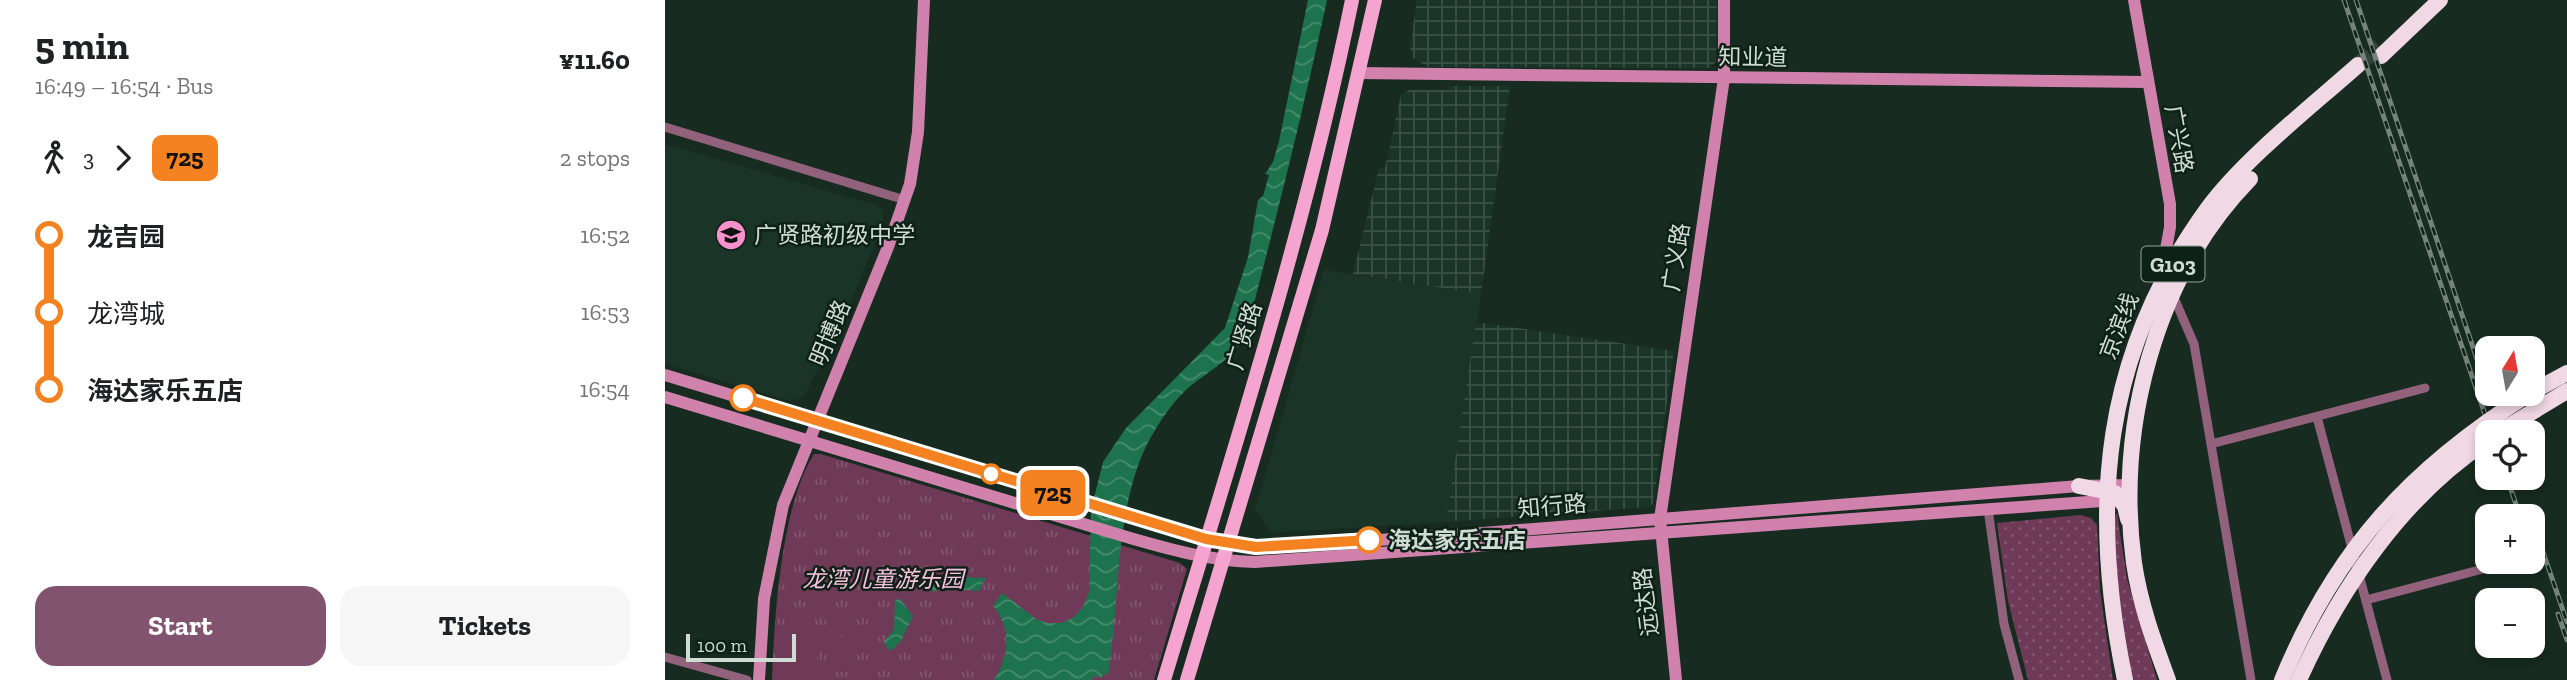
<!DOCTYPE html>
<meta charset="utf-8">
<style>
:root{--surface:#fff;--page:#f6f6f6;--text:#202124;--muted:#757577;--accent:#81536f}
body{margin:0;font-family:"Zilla Slab","Noto Sans SC",serif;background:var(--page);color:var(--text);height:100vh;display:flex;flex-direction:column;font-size:26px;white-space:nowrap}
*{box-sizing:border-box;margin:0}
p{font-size:23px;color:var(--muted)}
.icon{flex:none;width:38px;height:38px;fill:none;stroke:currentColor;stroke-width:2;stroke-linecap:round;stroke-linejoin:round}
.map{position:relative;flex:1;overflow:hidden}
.details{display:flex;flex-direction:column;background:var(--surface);width:665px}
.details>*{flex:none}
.badge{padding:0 14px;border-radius:10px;font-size:24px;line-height:46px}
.needle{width:46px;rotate:11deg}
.fabs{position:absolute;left:1810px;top:336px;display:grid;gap:14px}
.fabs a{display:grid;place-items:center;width:70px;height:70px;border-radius:14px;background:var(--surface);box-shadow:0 4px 10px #0003;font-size:35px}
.scale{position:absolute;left:21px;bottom:18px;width:110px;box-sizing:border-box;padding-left:7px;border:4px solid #cfdbd3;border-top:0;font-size:19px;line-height:24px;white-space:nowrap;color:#cfdbd3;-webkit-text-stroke:5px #0d2117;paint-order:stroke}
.map>.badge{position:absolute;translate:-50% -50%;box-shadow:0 0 0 4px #fff}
.legs{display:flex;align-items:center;gap:10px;height:77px;padding:0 35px;font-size:23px}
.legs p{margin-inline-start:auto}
.overview{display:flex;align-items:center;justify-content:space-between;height:119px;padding:0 35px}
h1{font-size:38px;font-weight:700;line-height:52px}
.cta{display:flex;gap:14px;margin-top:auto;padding:14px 35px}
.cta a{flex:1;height:80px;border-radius:21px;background:var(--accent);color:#fff;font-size:28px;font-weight:700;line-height:80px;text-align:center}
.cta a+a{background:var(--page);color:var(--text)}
ul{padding:0 35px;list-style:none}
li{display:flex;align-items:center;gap:24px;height:77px;font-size:26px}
li i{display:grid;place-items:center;width:10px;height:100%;margin:0 9px;background:currentColor}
li i::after{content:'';width:18px;height:18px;margin:-9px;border:5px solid;border-radius:50%;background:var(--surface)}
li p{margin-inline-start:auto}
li:first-child i{background:linear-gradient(#0000 50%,currentColor 0)}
li:last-child i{background:linear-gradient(currentColor 50%,#0000 0)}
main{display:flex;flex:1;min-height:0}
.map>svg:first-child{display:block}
.built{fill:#1a3527}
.industrial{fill:url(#industrial-grid)}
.grass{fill:url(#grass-dots)}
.park{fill:url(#park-tufts)}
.pitch{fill:#6e3a58}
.water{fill:url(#water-waves)}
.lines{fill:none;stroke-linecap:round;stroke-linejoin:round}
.highway-tunnel{stroke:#33453b;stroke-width:16;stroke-dasharray:16 8;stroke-linecap:butt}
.street{stroke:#92627c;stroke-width:9}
.secondary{stroke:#d082ad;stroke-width:12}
.primary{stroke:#f5a4d0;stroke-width:14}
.highway{stroke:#f1d8e5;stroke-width:16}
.rail-casing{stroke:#74847b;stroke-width:5}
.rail{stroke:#0d2117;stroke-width:2.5;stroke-dasharray:8;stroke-linecap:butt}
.highway-bridge{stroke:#f1d8e5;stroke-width:16}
.line-1-casing{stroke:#fff;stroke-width:16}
.line-1{stroke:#f58220;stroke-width:10}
.stop-1-dot{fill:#fff;stroke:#f58220;stroke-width:3.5}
.labels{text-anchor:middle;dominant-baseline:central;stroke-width:5;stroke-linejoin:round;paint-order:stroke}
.shield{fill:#0d2117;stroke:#95a39b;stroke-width:2}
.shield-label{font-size:21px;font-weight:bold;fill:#cfdbd3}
.street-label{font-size:23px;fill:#cfdbd3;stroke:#0d2117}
.poi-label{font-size:23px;fill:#cfdbd3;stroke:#0d2117;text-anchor:start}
.stop-label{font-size:23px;font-weight:bold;fill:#cfdbd3;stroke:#0d2117;text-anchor:start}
.park-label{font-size:23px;font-style:italic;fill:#fbc0df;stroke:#0d2117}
</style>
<main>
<section class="details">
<div class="overview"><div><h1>5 min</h1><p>16:49 – 16:54 · Bus</p></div><b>¥11.60</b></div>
<div class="legs"><svg class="icon" aria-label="walk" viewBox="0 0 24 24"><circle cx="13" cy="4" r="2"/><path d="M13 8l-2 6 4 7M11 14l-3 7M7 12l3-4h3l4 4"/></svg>3<svg class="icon" aria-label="forward" viewBox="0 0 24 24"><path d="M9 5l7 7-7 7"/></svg><b class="badge" style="background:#f58220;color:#111">725</b><p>2 stops</p></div>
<ul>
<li><i style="color:#f58220"></i><b>龙吉园</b><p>16:52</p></li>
<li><i style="color:#f58220"></i><span>龙湾城</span><p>16:53</p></li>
<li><i style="color:#f58220"></i><b>海达家乐五店</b><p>16:54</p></li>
</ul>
<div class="cta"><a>Start</a><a>Tickets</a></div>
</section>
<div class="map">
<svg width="1902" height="680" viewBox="0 0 1902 680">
<defs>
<pattern id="industrial-grid" width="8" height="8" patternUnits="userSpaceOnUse" patternTransform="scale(1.75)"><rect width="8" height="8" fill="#1a3527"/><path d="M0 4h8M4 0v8" fill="none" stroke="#3a5245"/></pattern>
<pattern id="grass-dots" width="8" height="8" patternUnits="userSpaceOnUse" patternTransform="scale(1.75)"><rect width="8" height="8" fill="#6e3a58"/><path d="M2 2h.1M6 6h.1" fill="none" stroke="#82566f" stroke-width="1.8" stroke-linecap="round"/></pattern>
<pattern id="park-tufts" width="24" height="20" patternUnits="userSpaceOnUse" patternTransform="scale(1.75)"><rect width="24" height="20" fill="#6e3a58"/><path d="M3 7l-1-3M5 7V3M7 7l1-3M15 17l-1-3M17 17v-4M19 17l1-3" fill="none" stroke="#82566f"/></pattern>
<pattern id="water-waves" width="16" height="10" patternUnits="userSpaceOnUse" patternTransform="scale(1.75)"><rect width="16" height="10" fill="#1d734d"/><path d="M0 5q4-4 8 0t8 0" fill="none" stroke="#478d6e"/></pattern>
</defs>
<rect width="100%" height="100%" fill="#172b20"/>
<g class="built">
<path d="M0,144L211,205L218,210V224L182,311L139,397L125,401L0,364Z"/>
<path d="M659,270L816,294L781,522L607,533L590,510Z"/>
</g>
<g class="industrial">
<path d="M752,0H1052L1051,62L1044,68L763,67L748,58L745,48Z"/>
<path d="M783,86H845L816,294L688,274L714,168H720L736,95L744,90H782Z"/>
<path d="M811,322L1009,351L988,504L983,507L781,522Z"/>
</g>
<g class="grass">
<path d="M1452,513L1462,579L1492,680H1467L1466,677C1462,648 1440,533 1452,513Z"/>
<path d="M1416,515L1426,518L1432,525L1435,591L1448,680H1363L1343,601L1332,523Z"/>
</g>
<path class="park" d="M149,454H156L515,563L522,569L489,680H107C109,620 116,505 149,454Z"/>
<g class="pitch">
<path d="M112,633L153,634L151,680L110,679Z"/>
<path d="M165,636L186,637L184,672L164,671Z"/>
</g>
<g class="water">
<path d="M643,0H662C638,112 610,223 581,334C567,360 545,370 523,388C510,400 499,415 490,430C448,497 456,599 443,675L438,674L437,678L428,676L427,680H329C345,655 346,627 328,606L337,593L371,619L382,623H397L409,617L418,607L424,592L426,510L438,462L461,428L560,328L583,257L593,200L598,196L604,175L600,174L608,162L614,141Z"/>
<path d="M254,576L321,578L314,591L278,588L268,592Z"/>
<path d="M234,598L248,616L236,641L227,650L223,649L219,642L229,629L230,601Z"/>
</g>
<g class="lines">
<path class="highway-tunnel" d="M1693,65L1714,46"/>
<g class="street">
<path d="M0,127L240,200"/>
<path d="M1507,293L1529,344L1586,680"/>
<path d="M1652,417L1722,680"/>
<path d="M1546,444L1760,388"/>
<path d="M1323,509L1339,624L1354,680"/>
<path d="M1701,600L1829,566"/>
<path d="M0,657L82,680"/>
</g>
<g class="secondary">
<path d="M1469,0L1505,204V227L1495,283"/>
<path d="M694,73L1483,82"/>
<path d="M0,375L541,539L604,547L805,534L1414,486L1466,485"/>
<path d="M0,397L465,538C507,550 546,561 590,562L1451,500"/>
<path d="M94,680L99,599L118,505L223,247L245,184L253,132L259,0"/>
<path d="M1011,680L995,519L1059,78V0"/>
</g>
<g class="primary">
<path d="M499,680C567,455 640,231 687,0"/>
<path d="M522,680L657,230L710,0"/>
</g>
<g class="highway">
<path d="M1716,56L1775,0"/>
<path d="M1867,392L1902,373"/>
<path d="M1414,486L1450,493L1460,506L1463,519"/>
<path d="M1460,680C1424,507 1437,354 1543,208C1579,159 1647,106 1693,65"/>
<path d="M1503,680C1489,642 1475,604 1469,563C1451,429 1489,277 1585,179"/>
</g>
<g class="rail-casing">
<g id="rail">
<path d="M1679,0L1826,432"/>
<path d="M1691,0L1819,380"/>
<path d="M1842,478L1855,516"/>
<path d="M1867,520L1902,622"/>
<path d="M1893,614L1902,640"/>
</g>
</g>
<use href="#rail" class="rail"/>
<g class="highway-bridge">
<path d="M1834,432L1902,391"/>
<path d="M1617,680C1671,549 1746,468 1864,394"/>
<path d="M1634,680C1675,589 1737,497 1822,441"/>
</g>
</g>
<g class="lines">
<g class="line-1-casing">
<path id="line-1" d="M78,398L541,539L591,547L704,540"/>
</g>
<use href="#line-1" class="line-1"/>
</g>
<defs>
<g id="school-disc" transform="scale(1.575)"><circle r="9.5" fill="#f890cb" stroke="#0d2117"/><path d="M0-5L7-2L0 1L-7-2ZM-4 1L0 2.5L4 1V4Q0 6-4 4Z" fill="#111"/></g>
</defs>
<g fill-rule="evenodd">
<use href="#school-disc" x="66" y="235"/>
</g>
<g class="stop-1-dot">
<circle cx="78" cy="398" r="12"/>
<circle cx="326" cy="474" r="9"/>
<circle cx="704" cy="540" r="12"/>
</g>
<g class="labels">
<rect class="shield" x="1476.5" y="246.5" width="63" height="35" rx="5"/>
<g class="shield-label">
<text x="1508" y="264">G103</text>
</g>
<g class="street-label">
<text transform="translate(1088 57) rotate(1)">知业道</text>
<text transform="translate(1514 139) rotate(80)">广兴路</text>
<text transform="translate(1011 257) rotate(-81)">广义路</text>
<text transform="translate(1454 326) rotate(-69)">京滨线</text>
<text transform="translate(165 333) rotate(-67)">明博路</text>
<text transform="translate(579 336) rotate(-73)">广贤路</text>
<text transform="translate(887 506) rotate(-5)">知行路</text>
<text transform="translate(981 602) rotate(-97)">远达路</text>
</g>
<g class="poi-label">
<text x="89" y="235">广贤路初级中学</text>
</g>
<g class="stop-label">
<text x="723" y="540">海达家乐五店</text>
</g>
<g class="park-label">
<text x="218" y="579">龙湾儿童游乐园</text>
</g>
</g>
</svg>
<div class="fabs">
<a><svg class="needle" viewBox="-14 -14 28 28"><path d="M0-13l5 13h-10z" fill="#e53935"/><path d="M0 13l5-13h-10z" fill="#757577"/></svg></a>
<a><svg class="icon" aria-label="locate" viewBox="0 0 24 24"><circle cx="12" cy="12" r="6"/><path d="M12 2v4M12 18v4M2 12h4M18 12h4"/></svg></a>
<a>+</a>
<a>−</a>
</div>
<div class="scale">100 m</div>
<b class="badge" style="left:388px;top:493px;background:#f58220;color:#111">725</b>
</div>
</main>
